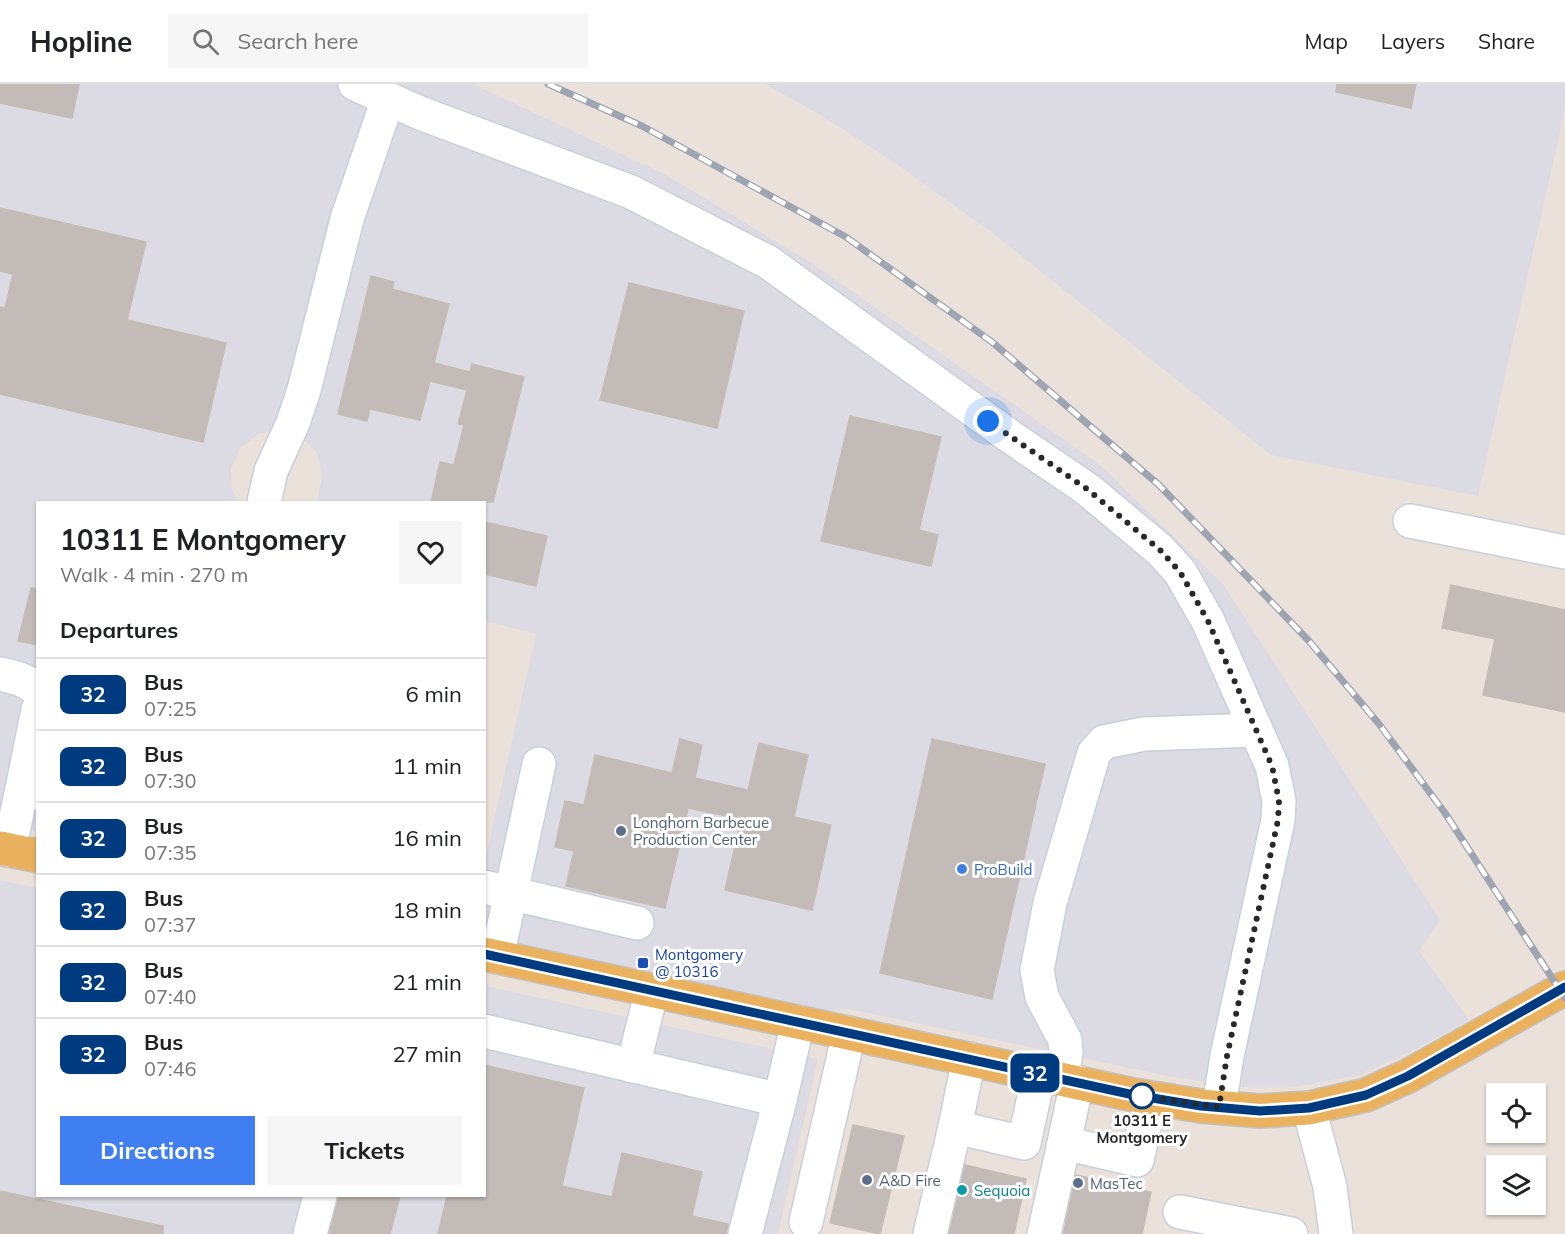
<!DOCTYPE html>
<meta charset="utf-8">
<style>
:root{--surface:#fff;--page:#f6f6f6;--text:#202124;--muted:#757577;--line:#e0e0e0;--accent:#3f7ff2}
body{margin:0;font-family:Mulish,sans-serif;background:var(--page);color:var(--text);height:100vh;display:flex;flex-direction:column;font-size:22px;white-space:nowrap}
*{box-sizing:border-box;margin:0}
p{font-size:20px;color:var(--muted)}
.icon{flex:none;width:33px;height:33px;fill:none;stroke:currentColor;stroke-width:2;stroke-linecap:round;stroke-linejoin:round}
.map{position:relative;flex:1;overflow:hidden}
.drawer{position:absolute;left:36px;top:417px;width:450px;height:696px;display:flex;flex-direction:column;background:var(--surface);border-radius:0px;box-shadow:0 2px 4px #0004}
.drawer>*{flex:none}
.badge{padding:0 12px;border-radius:9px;font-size:21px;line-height:39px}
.tools{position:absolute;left:1486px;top:999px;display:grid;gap:12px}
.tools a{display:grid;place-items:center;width:60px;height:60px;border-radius:0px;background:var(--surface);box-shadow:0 2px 4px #0004;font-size:30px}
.you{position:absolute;width:30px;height:30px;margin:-15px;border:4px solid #fff;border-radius:50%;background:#1a73e8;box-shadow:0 0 0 9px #1a73e833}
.map>.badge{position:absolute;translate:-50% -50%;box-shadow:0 0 0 3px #fff}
h2{padding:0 24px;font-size:22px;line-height:54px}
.round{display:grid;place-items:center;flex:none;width:63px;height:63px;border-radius:0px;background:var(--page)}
.summary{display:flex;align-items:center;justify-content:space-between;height:102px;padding:0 24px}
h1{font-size:28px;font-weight:700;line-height:45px}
.cta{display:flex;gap:12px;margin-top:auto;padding:12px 24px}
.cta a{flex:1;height:69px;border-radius:0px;background:var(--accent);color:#fff;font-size:24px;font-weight:700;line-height:69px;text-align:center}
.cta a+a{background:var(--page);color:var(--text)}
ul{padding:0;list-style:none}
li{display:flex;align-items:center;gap:18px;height:72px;padding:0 24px;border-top:2px solid var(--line)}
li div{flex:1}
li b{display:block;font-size:22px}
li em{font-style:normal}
li .badge{min-width:66px;font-weight:700;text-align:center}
header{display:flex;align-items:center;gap:36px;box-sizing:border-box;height:84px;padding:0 30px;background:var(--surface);border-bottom:2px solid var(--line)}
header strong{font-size:28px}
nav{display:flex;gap:33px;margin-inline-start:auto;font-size:21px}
.search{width:420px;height:54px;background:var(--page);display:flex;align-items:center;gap:15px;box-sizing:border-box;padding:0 21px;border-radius:0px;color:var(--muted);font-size:22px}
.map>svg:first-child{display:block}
.industrial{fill:#dcdbe3}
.building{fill:#c2bbb7;stroke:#c5bcb4;stroke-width:1.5}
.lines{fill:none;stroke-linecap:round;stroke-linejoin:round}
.minor-casing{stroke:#c9cfda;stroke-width:36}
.major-casing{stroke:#c3c3c3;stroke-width:36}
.minor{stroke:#fff;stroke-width:33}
.major{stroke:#eab25f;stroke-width:33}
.rail-casing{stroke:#9da4b2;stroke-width:7}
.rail{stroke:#fff;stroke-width:4.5;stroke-dasharray:14;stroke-linecap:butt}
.line-casing{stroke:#fff;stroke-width:14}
.line{stroke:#003b80;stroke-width:9}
.walk{stroke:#282828;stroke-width:6;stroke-dasharray:0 10.8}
.service-dot{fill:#5c6f8a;stroke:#fff;stroke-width:2}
.shop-dot{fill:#3f7fe0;stroke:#fff;stroke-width:2}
.transit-dot{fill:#1a4fb4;stroke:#fff;stroke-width:2}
.stop-dot{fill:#fff;stroke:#003b80;stroke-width:3}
.culture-dot{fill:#0f9aa8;stroke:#fff;stroke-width:2}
.labels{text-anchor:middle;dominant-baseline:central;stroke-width:6;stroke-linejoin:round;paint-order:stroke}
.service-label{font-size:15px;fill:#4e5e75;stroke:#fff;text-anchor:start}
.shop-label{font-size:15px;fill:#366cbe;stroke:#fff;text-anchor:start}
.transit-label{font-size:15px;fill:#164399;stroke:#fff;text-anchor:start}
.stop-label{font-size:15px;font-weight:bold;fill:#282828;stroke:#fff}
.culture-label{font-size:15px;fill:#0d838f;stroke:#fff;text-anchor:start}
</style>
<header>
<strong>Hopline</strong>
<div class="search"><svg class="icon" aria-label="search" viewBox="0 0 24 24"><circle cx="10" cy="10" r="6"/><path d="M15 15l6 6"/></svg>Search here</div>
<nav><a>Map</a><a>Layers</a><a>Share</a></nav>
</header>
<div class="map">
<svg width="1565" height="1150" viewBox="0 0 1565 1150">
<rect width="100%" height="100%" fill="#eae1da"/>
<g class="industrial">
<path d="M0,0H473L668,92L813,180L1099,380L1223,500L1440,836L1419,867L1469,936L1422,962L1359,991L1294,1003H1236L1168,992L849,925L832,927L485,852V776L536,550L485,537L484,418H314L318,414L322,392L317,369L301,353L282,347L260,349L240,364L231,385L232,406L239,418H38L37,747L0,739Z"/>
<path d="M765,0H1565V26L1478,412L1271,371L994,150L895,79L824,33Z"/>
<path d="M0,796L37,804L38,1112H484L485,902L818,975L778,1150H0Z"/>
</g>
<g class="building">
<path d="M0,0H79L72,34L0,19Z"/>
<path d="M1337,0H1416L1411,24L1336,8Z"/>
<path d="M0,124L146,158L127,236L226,259L203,358L0,310V223L5,224L13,190L0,187Z"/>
<path d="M371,192L394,198L392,205L449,220L434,279L470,288L472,280L524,293L493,418H431L440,378L454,381L464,341L458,340L467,306L430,297L420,336L370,325L367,337L338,330Z"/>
<path d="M629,199L744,227L717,344L600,316Z"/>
<path d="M850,332L941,353L919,446L938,451L931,482L821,457Z"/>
<path d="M484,438L547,452L536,502L484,490Z"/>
<path d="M1451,501L1565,526V628L1483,611L1495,555L1442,544Z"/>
<path d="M31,504L38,505V561L18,557Z"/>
<path d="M680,655L702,661L695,694L748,706L759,659L808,671L794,733L831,741L812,826L725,806L741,735L688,724L665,824L566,802L574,767L555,763L565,717L584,721L595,671L672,689Z"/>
<path d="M932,655L1045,680L992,915L880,889Z"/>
<path d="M484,981L584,1004L562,1102L612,1113L622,1069L702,1088L692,1132L728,1140L727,1150H438L447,1112H484Z"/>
<path d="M853,1041L904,1052L880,1150L830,1139Z"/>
<path d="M965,1081L1026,1095L1014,1150H949Z"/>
<path d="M1076,1091L1151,1108L1142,1150H1063Z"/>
<path d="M0,1107L163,1142V1150H0Z"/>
<path d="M338,1112H400L390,1150H329Z"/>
</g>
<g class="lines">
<g class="minor-casing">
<g id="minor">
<path d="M355,0L420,29L631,108L768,178L1008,351L1087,405L1160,466L1180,488L1208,537L1272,682L1279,717L1278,736L1227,972L1219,1023"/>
<path d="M264,418L271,387L293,339L304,306L347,135L388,15"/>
<path d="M1410,437L1565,468"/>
<path d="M0,590C14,593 28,596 38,607"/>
<path d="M22,705L38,626"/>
<path d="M9,766L22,705L38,709"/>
<path d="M484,803L637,839"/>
<path d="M497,873L539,680"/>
<path d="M484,947L780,1016L798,938"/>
<path d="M969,975L955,1043L1024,1059L1039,990"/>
<path d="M633,982L652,906"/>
<path d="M1062,995L1066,969L1065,956L1042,913L1037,886L1050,819L1094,669L1104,658L1144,650L1256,646"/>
<path d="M1077,998L1064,1059L1137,1076L1151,1014"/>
<path d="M1309,1024L1330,1103L1336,1150"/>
<path d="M1180,1128L1291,1150"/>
<path d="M806,1138L849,949"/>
<path d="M310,1150L320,1112"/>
<path d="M745,1150L780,1016"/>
<path d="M930,1150L955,1043"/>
<path d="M1044,1150L1064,1059"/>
</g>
</g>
<g class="major-casing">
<g id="major">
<path d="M0,764L38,772"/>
<path d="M484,870L1134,1011L1201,1022L1260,1027L1309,1024L1366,1011L1408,992L1565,904"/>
</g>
</g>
<use href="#minor" class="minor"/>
<use href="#major" class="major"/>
<g class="rail-casing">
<path id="rail" d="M548,0L642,42L846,153L992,258L1159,401L1309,557L1379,640L1445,729L1565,914"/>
</g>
<use href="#rail" class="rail"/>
</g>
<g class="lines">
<g class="line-casing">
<path id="line" d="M484,870L1134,1011L1201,1022L1260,1027L1309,1024L1366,1011L1408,992L1565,903"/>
</g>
<use href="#line" class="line"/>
<path class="walk" d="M988,337L1087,405L1160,466L1180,488L1208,537L1272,682L1279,717L1278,736L1227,972L1219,1023L1134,1011L1142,1012"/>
</g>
<g class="service-dot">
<circle cx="621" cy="747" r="6"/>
<circle cx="867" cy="1096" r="6"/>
<circle cx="1078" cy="1099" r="6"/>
</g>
<circle class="shop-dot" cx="962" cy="785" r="6"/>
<rect class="transit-dot" x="637" y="873" width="12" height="12" rx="3"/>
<circle class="stop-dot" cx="1142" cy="1012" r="12"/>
<circle class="culture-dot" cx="962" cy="1106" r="6"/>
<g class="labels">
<g class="service-label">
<text x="633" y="738">Longhorn Barbecue<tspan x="633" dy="17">Production Center</tspan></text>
<text x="879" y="1096">A&amp;D Fire</text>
<text x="1090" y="1099">MasTec</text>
</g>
<g class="shop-label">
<text x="974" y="785">ProBuild</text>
</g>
<g class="transit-label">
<text x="655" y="870">Montgomery<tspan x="655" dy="17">@ 10316</tspan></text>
</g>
<g class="stop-label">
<text x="1142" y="1036">10311 E<tspan x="1142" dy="17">Montgomery</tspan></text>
</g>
<g class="culture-label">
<text x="974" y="1106">Sequoia</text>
</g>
</g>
</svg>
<div class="tools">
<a><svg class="icon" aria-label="locate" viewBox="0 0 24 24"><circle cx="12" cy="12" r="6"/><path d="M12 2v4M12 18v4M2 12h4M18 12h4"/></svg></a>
<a><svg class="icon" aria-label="layers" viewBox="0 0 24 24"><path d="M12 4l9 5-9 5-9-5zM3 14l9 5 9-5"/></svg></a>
</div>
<div class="you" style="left:988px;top:337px"></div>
<b class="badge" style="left:1035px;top:989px;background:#003b80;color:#fff">32</b>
<section class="drawer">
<div class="summary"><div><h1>10311 E Montgomery</h1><p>Walk · 4 min · 270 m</p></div><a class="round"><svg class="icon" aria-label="heart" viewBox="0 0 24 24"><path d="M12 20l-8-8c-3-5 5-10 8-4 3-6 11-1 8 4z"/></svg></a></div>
<h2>Departures</h2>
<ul>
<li><span class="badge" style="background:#003b80;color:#fff">32</span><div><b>Bus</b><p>07:25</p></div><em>6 min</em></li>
<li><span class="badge" style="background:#003b80;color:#fff">32</span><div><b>Bus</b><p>07:30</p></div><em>11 min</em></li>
<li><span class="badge" style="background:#003b80;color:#fff">32</span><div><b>Bus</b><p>07:35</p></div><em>16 min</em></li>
<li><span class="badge" style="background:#003b80;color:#fff">32</span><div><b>Bus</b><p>07:37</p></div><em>18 min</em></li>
<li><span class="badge" style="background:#003b80;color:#fff">32</span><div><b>Bus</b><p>07:40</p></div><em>21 min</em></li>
<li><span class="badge" style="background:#003b80;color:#fff">32</span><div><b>Bus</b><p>07:46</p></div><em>27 min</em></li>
</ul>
<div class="cta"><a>Directions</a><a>Tickets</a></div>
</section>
</div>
